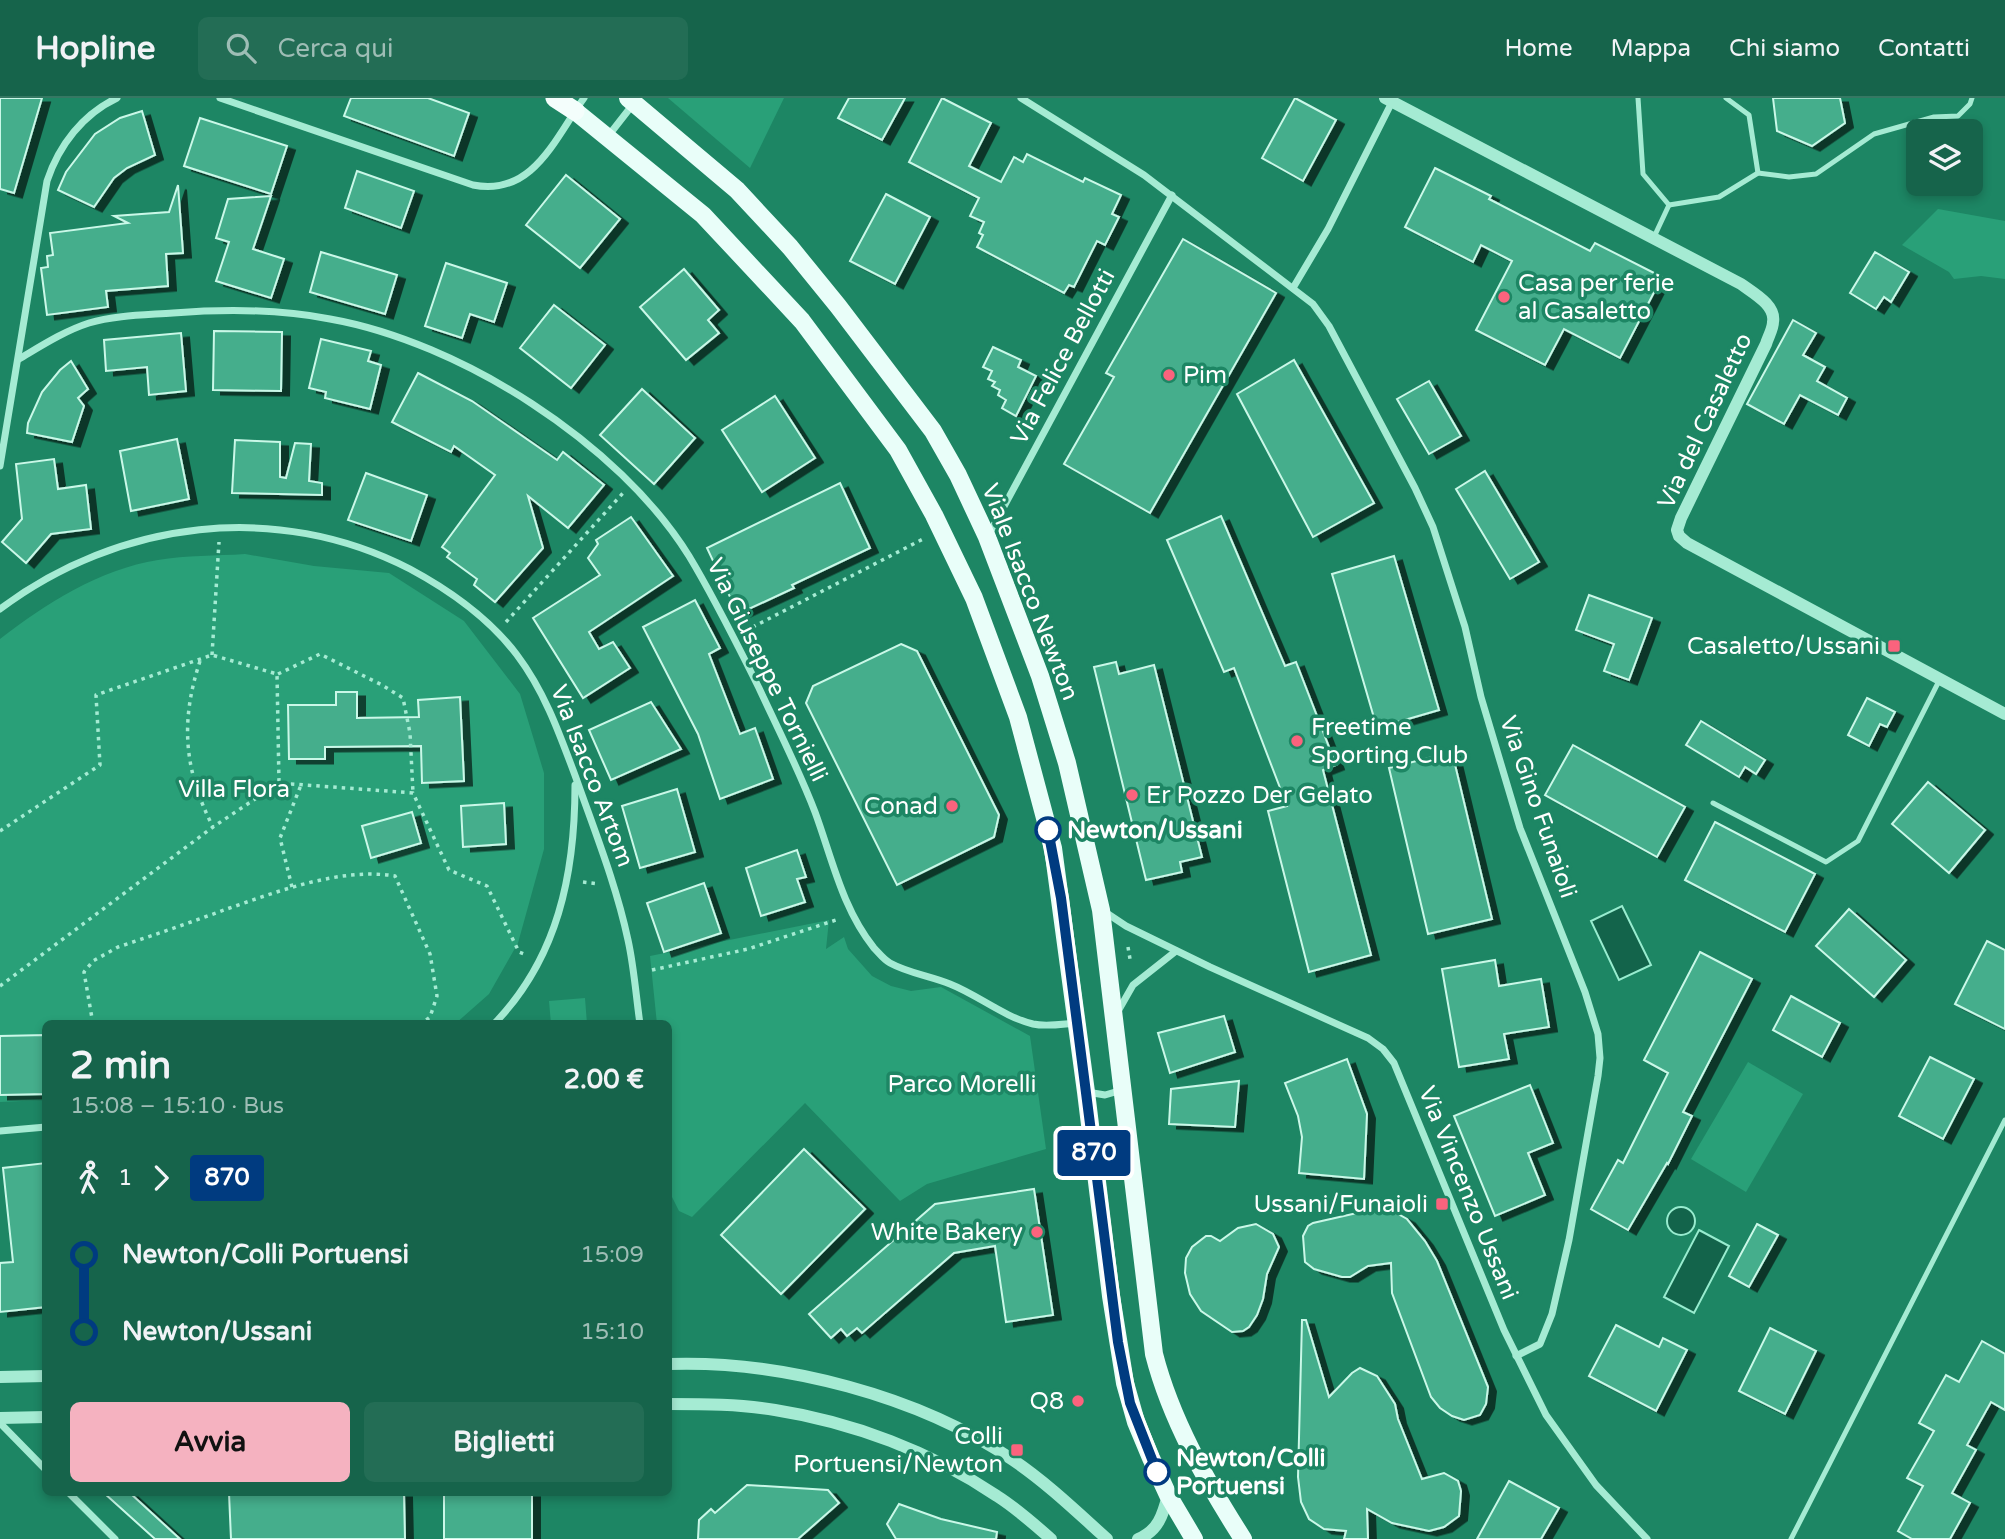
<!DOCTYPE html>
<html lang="it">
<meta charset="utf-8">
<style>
:root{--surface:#16644b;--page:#236d55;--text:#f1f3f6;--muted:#9ebdb5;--line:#357863;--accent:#f5b2c0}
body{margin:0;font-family:"Varela Round",sans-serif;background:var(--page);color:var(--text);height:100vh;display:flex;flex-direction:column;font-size:26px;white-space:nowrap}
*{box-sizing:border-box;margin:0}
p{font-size:23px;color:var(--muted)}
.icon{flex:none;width:38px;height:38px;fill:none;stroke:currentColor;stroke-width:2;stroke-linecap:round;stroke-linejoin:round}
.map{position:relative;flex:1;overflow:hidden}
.sheet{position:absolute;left:42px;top:922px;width:630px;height:476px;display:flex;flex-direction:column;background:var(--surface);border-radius:10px;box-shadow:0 4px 10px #0003}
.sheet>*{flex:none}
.badge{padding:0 14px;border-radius:5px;font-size:24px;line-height:46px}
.controls{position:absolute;left:1906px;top:21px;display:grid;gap:14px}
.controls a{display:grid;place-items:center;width:77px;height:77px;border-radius:10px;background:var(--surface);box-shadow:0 4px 10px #0003;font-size:35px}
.map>.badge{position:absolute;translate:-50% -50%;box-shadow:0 0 0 4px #fff}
.legs{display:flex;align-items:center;gap:10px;height:77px;padding:0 28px;font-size:23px}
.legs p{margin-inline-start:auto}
.overview{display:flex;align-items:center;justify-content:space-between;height:119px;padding:0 28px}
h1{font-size:38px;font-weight:800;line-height:52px}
.primary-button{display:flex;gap:14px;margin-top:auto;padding:14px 28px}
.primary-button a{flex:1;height:80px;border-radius:10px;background:var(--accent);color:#111;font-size:28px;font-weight:800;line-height:80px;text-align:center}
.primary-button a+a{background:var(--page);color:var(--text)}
ul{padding:0 28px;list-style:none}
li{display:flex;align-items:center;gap:24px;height:77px;font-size:26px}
li i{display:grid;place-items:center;width:10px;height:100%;margin:0 9px;background:currentColor}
li i::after{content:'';width:18px;height:18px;margin:-9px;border:5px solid;border-radius:50%;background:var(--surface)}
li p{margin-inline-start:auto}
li:first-child i{background:linear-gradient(#0000 50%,currentColor 0)}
li:last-child i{background:linear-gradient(currentColor 50%,#0000 0)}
header{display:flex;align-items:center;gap:42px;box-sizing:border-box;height:98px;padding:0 35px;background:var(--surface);border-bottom:2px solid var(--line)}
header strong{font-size:33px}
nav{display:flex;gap:38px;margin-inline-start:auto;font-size:24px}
.search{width:490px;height:63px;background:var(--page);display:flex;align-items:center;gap:18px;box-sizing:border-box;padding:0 24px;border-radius:10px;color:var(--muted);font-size:26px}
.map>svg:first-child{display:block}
.green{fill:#29a078}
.water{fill:#13644b;stroke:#98eccf;stroke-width:2}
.building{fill:#45ae8c;stroke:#caf8e8;stroke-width:2;filter:url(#shadow)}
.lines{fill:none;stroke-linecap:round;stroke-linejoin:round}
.path{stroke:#a5ebd3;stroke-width:3.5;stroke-dasharray:3.5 5;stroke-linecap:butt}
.service{stroke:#a5ebd3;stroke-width:5}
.minor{stroke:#a5ebd3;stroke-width:7}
.tertiary{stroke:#a5ebd3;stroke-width:12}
.primary{stroke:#e9fef9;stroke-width:18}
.trunk{stroke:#f4fefc;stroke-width:19}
.line-1-casing{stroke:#fff;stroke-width:16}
.line-1{stroke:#003b80;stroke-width:10}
.poi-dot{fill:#fa637d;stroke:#1d8664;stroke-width:2.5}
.stop-1-dot{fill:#fff;stroke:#003b80;stroke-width:3.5}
.labels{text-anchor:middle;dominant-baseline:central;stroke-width:7;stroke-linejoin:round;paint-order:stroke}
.poi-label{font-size:24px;fill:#fff;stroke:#1d8664;text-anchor:end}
.street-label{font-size:24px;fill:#fff;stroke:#1d8664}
.park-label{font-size:24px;fill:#fff;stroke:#1d8664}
.stop-label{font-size:24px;font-weight:bold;fill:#fff;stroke:#1d8664;text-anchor:start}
</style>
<header>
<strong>Hopline</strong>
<div class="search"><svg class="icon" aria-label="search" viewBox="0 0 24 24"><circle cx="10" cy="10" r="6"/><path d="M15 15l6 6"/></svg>Cerca qui</div>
<nav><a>Home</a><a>Mappa</a><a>Chi siamo</a><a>Contatti</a></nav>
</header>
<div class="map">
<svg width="2005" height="1441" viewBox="0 0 2005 1441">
<defs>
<filter id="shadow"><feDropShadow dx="8" dy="4.5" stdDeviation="0" flood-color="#0009"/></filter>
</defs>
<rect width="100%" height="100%" fill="#1d8664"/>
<g class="green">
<path d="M668,0H784L750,70Z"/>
<path d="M1938,111L2005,123V181L1981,178L1954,181L1949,174L1902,147Z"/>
<path d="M245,456L314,468L389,475L464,523L520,596L544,675V751L518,845L489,896L455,926H46L45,1002L0,1004V541C45,506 100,471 158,462C186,457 216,458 245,456Z"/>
<path d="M829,822L826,851L844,839L848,851L872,878L891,888L911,893L941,889L1030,938L1046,1051L927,1086L900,1103L805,1005L692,1119L679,1113L669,1093L668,926H657L650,858Z"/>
<path d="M585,900L587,926H551L549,903Z"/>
<path d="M1748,964L1803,996L1746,1094L1691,1061Z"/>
</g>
<g class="water">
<path d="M1622,808L1651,867L1619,882L1591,823Z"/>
<circle cx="1681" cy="1123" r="14"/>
<path d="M1699,1132L1729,1148L1694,1215L1664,1199Z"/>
</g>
<g class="building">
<path d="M0,0H42L14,95L0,91Z"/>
<path d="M351,0H428L469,15L454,58L344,18Z"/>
<path d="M849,0H905L882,42L838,20Z"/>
<path d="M942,0L991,25L969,68L1001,84L1014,59L1023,64L1027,56L1083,84L1085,80L1121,97L1112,116L1119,119L1105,147L1097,143L1074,189L1069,187L1064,195L977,149L983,137L979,135L984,124L970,118L979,100L909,64Z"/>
<path d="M1295,0L1336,22L1303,83L1262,60Z"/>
<path d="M1773,0H1840L1845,25L1812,48L1777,33Z"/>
<path d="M142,13L155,57L127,70L114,80L94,109L58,92L66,74L95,36L120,20Z"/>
<path d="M200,20L287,48L271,96L184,68Z"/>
<path d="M1435,70L1491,98L1489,101L1590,153L1595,145L1662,179L1620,260L1564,231L1545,267L1476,232L1512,163L1481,147L1473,164L1405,129Z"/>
<path d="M357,73L414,93L401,130L345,110Z"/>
<path d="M566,77L620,121L580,170L526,127Z"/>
<path d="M178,87L183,155L166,156L168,188L106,193L108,209L47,217L41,170L48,169L47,158L53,157L50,135L128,125L114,118L169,114Z"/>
<path d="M886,96L930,119L895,186L850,163Z"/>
<path d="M271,98L253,151L284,161L271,200L216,183L229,144L216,140L228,101Z"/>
<path d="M1183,141L1276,195L1150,415L1064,366L1114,279L1106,275Z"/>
<path d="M321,154L397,177L385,216L310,194Z"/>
<path d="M1875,154L1909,174L1891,204L1884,199L1876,211L1850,195Z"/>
<path d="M446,165L507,185L494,224L470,216L462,240L425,228Z"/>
<path d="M684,171L719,212L708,222L719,235L686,262L640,209Z"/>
<path d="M554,207L605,247L571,290L520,250Z"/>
<path d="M1793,222L1816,235L1803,257L1825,269L1817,283L1847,300L1838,317L1800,297L1784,326L1747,306Z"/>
<path d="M214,233L282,234L281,293L213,292Z"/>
<path d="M181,235L186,293L149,297L147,269L106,273L104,242Z"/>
<path d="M321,241L371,253L368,263L381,267L370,311L325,300L326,294L309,290Z"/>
<path d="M993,249L1021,262L1018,269L1036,278L1016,318L1002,310L1006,302L998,297L1000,292L992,288L995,284L988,281L992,273L983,269Z"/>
<path d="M1294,262L1374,405L1313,439L1237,296Z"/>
<path d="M71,263L88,291L78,300L84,308L72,344L27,335L28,325L42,294L60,272Z"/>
<path d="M418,275L472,303L557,362L563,354L604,387L568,430L528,398L543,450L495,504L474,487L477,481L447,459L450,455L442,449L495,377L454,348L451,354L392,324Z"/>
<path d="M1429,283L1461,338L1429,356L1397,301Z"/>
<path d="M642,291L695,340L654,386L600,337Z"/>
<path d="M775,298L815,360L762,394L722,332Z"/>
<path d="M177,341L189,401L131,413L120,353Z"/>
<path d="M235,342L280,344V379L286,380L295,345L311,346L309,383L322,385V397L232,395Z"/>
<path d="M54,361L58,391L86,387L91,431L51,436L26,465L2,444L22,421L16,366Z"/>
<path d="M1485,373L1539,464L1510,481L1456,391Z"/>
<path d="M366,375L427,397L411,443L348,422Z"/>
<path d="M840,385L870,450L792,487L794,490L738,516L707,450Z"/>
<path d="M1221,418L1285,568L1296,564L1336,667L1323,672L1371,857L1309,874L1268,713L1287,708L1234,570L1224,574L1167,442Z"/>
<path d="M631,419L673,478L589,534L599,551L613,544L630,570L583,600L533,520L600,477L588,460L598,446L596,442Z"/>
<path d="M1394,458L1439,612L1377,630L1332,476Z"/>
<path d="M1589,497L1652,520L1629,582L1604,573L1614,546L1576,532Z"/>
<path d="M695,502L720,550L709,556L740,636L755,630L773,681L720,701L698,636L643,529Z"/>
<path d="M901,546L917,553L999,717L994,739L897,787L806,605L813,588Z"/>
<path d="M1116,564L1119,576L1154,567L1202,759L1180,764L1182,774L1146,782L1094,569Z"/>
<path d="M336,594H357V620L419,619L418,602L460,599L464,683L422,685L421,648L325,649V661H289L288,607H336Z"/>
<path d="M1867,600L1895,614L1887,629L1880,626L1869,648L1848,637Z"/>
<path d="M651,604L681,651L611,682L589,632Z"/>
<path d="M1701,623L1765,662L1756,676L1745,669L1739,679L1686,647Z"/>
<path d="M1573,647L1685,709L1657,759L1545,697Z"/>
<path d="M1452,654L1492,821L1428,836L1389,670Z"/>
<path d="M1928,684L1985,732L1949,775L1892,726Z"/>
<path d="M677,691L695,754L640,770L622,708Z"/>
<path d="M504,705L506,746L463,749L461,708Z"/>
<path d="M412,714L421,745L371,760L362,728Z"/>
<path d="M1715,724L1815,776L1785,834L1685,782Z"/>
<path d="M797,752L806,779L797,781L805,804L761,818L746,770Z"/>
<path d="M704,785L721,835L664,854L647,805Z"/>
<path d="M1849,811L1906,862L1874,899L1816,848Z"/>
<path d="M1987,843L2005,852V931L1955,906Z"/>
<path d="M1700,854L1752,881L1683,1014L1692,1018L1668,1066L1667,1065L1628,1132L1591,1111L1618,1062L1623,1065L1668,975L1644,962Z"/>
<path d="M1495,862L1499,888L1541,881L1549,929L1504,936L1509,961L1459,969L1442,871Z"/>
<path d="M1791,898L1840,925L1822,959L1773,932Z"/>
<path d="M1224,918L1235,954L1170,975L1158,935Z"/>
<path d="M46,937V996L0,997V938Z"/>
<path d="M1930,959L1974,981L1943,1041L1899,1018Z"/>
<path d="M1347,961L1367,1016L1364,1081L1299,1075L1302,1039L1298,1018L1285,985Z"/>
<path d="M1239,983L1235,1029L1169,1026L1171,991Z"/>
<path d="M1530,987L1553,1045L1528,1055L1545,1097L1495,1118L1454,1018Z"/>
<path d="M804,1051L865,1111L781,1196L721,1137Z"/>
<path d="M46,1065V1209L0,1214V1165L13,1164L3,1070Z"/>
<path d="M1034,1091L1053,1217L1006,1224L995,1148L954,1155L862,1235L857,1230L847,1238L841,1231L831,1240L809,1216L935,1106Z"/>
<path d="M1379,1110L1398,1116L1407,1121L1425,1143L1437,1163L1488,1289L1486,1306L1480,1317L1464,1322L1452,1318L1440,1310L1431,1299L1392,1195L1391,1165L1368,1168L1350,1179H1342L1314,1171L1305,1164L1303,1138L1308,1128L1313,1125Z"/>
<path d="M1256,1126L1273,1136L1279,1149L1267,1176L1263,1201L1257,1217L1249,1229L1243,1233L1232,1234L1201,1213L1190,1196L1185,1175L1186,1160L1192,1149L1206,1138H1211L1220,1143L1238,1130Z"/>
<path d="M1757,1126L1778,1137L1749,1189L1729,1178Z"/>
<path d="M1302,1222H1306L1329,1299L1352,1275L1360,1270L1377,1278L1395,1306L1398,1321L1422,1381L1444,1375L1458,1383L1461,1393L1459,1418L1444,1429L1429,1433L1392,1425L1367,1411L1368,1441H1344L1346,1433L1324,1431L1309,1421L1301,1404L1298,1379Z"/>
<path d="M1616,1227L1659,1249L1663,1240L1687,1252L1656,1313L1589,1278Z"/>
<path d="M1770,1230L1816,1253L1785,1316L1739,1293Z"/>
<path d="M1982,1243L2005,1256V1312L1991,1304L1967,1347L1976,1352L1952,1395L1970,1405L1950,1441H1912L1898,1433L1923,1388L1907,1380L1934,1333L1919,1325L1946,1277L1959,1284Z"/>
<path d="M1509,1383L1559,1410L1541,1441H1477Z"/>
<path d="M747,1387L828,1392L839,1405L798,1441H698L699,1422L711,1411L715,1415Z"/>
<path d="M104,1395H130L180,1441H155Z"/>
<path d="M229,1395H404L405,1441H231Z"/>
<rect x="444" y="1395" width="88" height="46"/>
<path d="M899,1406L941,1421L997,1434L996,1441H896L887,1426Z"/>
</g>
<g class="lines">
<g class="path">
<path d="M506,524L623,395"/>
<path d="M745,533L925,440"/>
<path d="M212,557L219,444"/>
<path d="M200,563C180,624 184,672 213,729"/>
<path d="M278,576L320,556L382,587L403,600L410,635L413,695"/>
<path d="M0,733L100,667L96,597L212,557L277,576L279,685"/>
<path d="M583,784L599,786"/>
<path d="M292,789L280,740L301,687"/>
<path d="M1128,849L1130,861"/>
<path d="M652,872L748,851L839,821"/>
<path d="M0,888L213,729L279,685L413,695L449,772L487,788L519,854L527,857"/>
<path d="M93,926L84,874L93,863L118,849C154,837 189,825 224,812C276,794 340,769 395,778L430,856L437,898L430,919L421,926"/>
</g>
<g class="service">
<path d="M1638,0L1643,76L1669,107"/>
<path d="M1726,0L1749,17L1758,75"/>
<path d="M1669,107L1719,99L1758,75L1789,79L1816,76L1874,36L1934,19L1958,18L1970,6L1972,0"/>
<path d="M1654,139L1669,107"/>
<path d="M1713,705L1826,764L1858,743L1940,581"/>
<path d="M1791,1441L2005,1022"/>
</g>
<g class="minor">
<path d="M220,0L473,87C533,99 555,40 584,0"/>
<path d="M1021,0L1144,77L1313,206L1329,228L1415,390L1433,429L1465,529L1481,599L1520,730L1585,894L1598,936L1600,960L1598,978L1569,1142L1552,1216L1540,1246L1516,1258"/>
<path d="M609,37L634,5"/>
<path d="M1293,190L1328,131L1392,4"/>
<path d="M19,261C41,248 64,233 89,225C115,217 146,217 173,215C224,211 279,211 330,221C460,244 619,345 689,458C715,501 737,546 759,590C778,631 799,672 815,714C832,760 842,810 874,850C879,855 883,861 890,865C908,875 930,878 950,886C978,897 1004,919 1033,926C1047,929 1062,926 1076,925"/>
<path d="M0,368L47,83C59,47 83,16 117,0"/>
<path d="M988,438L1172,97"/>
<path d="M0,511C119,422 276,402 410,471C451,493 489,520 517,557C545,594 560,637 576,680C595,734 616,786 628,842C634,869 636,898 640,926"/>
<path d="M1105,814L1126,828L1210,869L1368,940L1383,951L1394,965L1504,1232L1546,1317L1596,1387L1647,1441"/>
<path d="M1117,915L1133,887L1176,853"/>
<path d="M494,926C558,860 575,776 575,687"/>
<path d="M1087,994L1105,997L1122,992"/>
<path d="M0,1033L46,1029"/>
<path d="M0,1325L46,1372"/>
<path d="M69,1395L115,1441"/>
</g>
<g class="tertiary">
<path d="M1385,0L1741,186C1753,195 1776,207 1773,224C1773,231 1768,239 1766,246L1681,420L1677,432L1679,438L1687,445L2005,616"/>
<path d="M668,1266C782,1262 919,1298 1013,1362C1047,1385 1077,1414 1107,1441"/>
<path d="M0,1279L46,1278"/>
<path d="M668,1306C704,1306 739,1306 775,1312C852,1324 932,1354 997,1398C1016,1410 1034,1426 1051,1441"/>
<path d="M0,1320L46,1319"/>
<path d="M1138,1441C1158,1433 1163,1417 1168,1397"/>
</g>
<g class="primary">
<path d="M628,0L737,92L790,149L838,208L933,333L958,377L987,439L1040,578L1067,665L1101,812L1154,1256C1171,1322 1206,1383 1243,1441"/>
<path d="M575,13L703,117L802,223L898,352L934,417L974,500L1018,619L1053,750L1086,994L1111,1198L1125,1285L1136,1324L1151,1360L1168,1397L1194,1441"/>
</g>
<path class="trunk" d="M555,0L575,13"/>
</g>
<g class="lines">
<g class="line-1-casing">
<path id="line-1" d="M1048,732L1061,800L1118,1244L1130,1305L1157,1374"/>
</g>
<use href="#line-1" class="line-1"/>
</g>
<g class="poi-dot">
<circle cx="1504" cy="199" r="7"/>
<circle cx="1169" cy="277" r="7"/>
<rect x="1887" y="541" width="14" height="14" rx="3.5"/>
<circle cx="1297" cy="643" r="7"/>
<circle cx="1132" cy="697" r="7"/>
<circle cx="952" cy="708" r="7"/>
<rect x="1435" y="1099" width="14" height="14" rx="3.5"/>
<circle cx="1037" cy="1134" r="7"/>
<circle cx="1078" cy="1303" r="7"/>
<rect x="1010" y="1345" width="14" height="14" rx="3.5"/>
</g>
<g class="stop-1-dot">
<circle cx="1048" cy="732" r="12"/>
<circle cx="1157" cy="1374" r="12"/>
</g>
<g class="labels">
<g class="poi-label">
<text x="1518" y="185" text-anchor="start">Casa per ferie<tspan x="1518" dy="28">al Casaletto</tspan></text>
<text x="1183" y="277" text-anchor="start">Pim</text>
<text x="1880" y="548">Casaletto/Ussani</text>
<text x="1311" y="629" text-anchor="start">Freetime<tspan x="1311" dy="28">Sporting Club</tspan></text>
<text x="1146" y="697" text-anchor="start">Er Pozzo Der Gelato</text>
<text x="938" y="708">Conad</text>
<text x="1428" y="1106">Ussani/Funaioli</text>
<text x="1023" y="1134">White Bakery</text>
<text x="1064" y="1303">Q8</text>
<text x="1003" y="1338">Colli<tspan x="1003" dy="28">Portuensi/Newton</tspan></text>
</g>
<g class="street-label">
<text transform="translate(1063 259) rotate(-62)">Via Felice Bellotti</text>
<text transform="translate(1705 323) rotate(-65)">Via del Casaletto</text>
<text transform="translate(1030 494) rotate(69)">Viale Isacco Newton</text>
<text transform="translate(767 572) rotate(64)">Via Giuseppe Tornielli</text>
<text transform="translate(592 678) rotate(69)">Via Isacco Artom</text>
<text transform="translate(1538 709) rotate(71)">Via Gino Funaioli</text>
<text transform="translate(1468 1095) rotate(68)">Via Vincenzo Ussani</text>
</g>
<g class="park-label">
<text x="234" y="691">Villa Flora</text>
<text x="962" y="986">Parco Morelli</text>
</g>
<g class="stop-label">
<text x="1067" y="732">Newton/Ussani</text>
<text x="1176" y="1360">Newton/Colli<tspan x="1176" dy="28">Portuensi</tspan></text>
</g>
</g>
</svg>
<div class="controls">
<a><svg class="icon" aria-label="layers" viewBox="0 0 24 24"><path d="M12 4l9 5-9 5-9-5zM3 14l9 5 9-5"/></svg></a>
</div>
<b class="badge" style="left:1094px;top:1055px;background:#003b80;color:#fff">870</b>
<section class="sheet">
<div class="overview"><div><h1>2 min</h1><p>15:08 – 15:10 · Bus</p></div><b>2.00 €</b></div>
<div class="legs"><svg class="icon" aria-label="walk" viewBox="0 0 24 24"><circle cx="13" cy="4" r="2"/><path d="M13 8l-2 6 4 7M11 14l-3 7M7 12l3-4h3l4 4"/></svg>1<svg class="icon" aria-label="forward" viewBox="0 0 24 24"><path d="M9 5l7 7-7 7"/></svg><b class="badge" style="background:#003b80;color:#fff">870</b></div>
<ul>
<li><i style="color:#003b80"></i><b>Newton/Colli Portuensi</b><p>15:09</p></li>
<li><i style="color:#003b80"></i><b>Newton/Ussani</b><p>15:10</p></li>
</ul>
<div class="primary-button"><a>Avvia</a><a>Biglietti</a></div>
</section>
</div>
